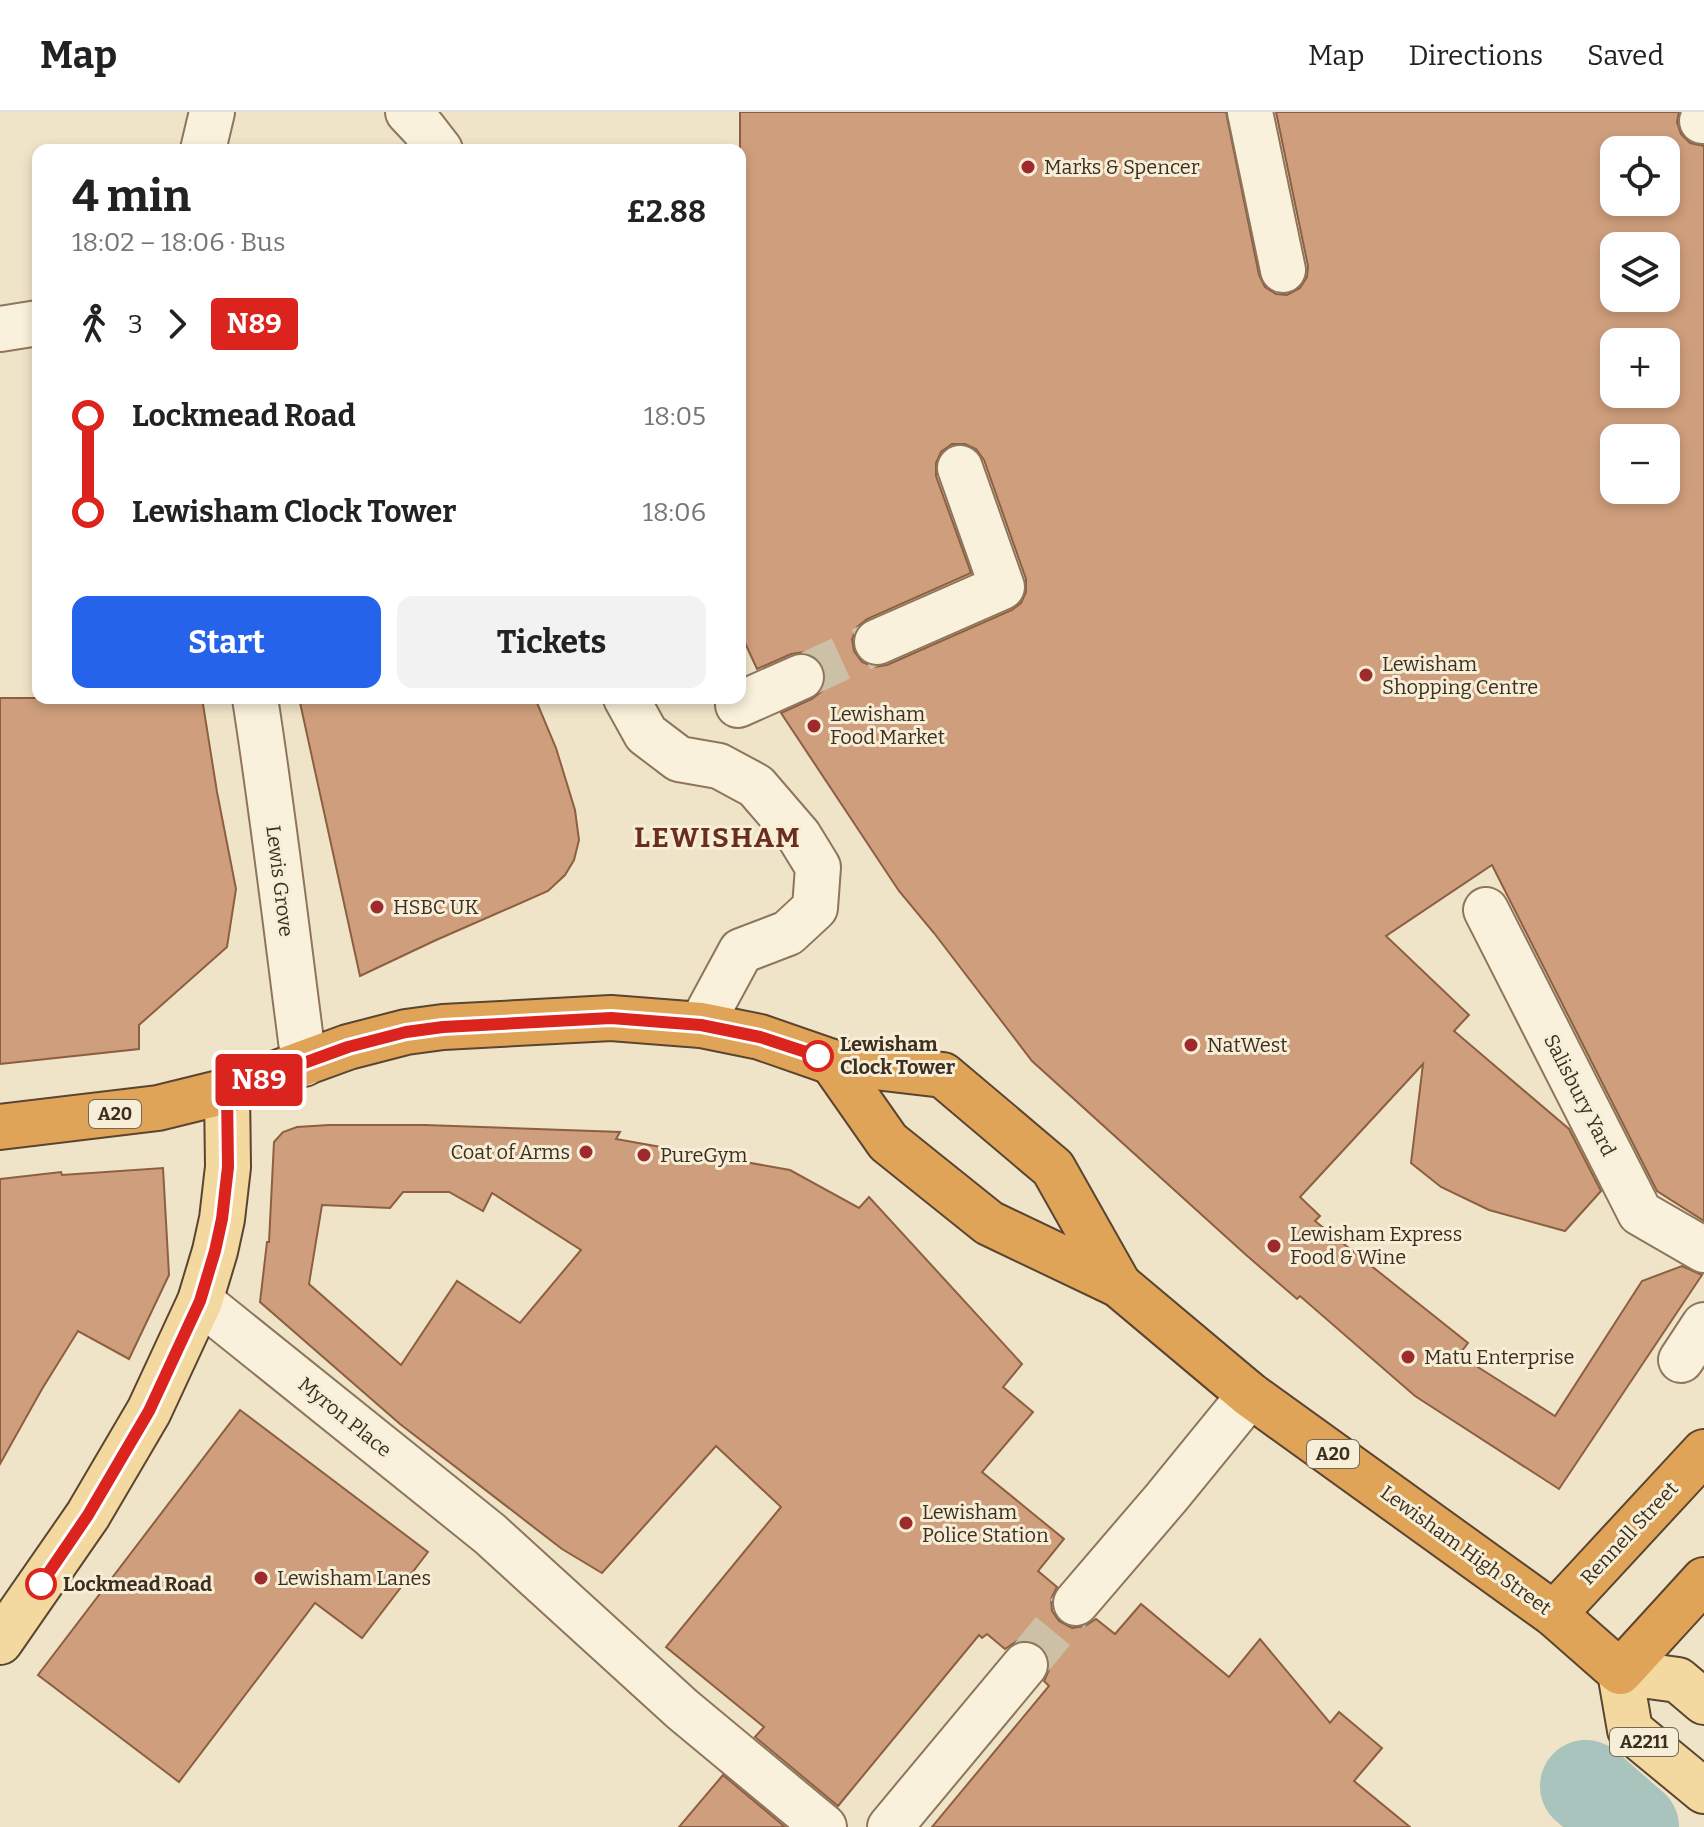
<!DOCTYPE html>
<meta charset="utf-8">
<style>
:root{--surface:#fff;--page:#f2f2f2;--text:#222;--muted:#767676;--line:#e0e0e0;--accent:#2563eb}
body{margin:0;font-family:Bitter,serif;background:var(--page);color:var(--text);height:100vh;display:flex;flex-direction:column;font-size:30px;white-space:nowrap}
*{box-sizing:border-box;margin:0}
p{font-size:26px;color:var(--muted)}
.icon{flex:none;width:44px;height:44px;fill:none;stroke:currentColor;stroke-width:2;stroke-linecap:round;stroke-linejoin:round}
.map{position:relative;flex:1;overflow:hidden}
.details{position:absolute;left:32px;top:32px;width:714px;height:560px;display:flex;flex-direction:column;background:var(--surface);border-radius:16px;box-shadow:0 4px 12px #0003}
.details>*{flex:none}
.badge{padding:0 16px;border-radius:6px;font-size:28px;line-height:52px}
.buttons{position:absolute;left:1600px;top:24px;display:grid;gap:16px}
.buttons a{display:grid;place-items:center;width:80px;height:80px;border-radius:16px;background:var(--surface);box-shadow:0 4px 12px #0003;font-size:40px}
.map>.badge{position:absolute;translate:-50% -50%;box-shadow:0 0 0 4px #fff}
.legs{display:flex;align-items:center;gap:12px;height:88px;padding:0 40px;font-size:26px}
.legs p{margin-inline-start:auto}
.head{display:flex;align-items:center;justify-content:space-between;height:136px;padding:0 40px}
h1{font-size:44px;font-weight:700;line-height:60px}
.button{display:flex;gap:16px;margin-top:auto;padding:16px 40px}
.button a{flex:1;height:92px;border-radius:16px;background:var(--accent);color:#fff;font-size:32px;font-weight:700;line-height:92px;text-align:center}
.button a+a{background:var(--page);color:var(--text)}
ul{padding:0 40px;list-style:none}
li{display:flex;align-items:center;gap:28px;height:96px;font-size:30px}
li i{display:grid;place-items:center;width:12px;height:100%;margin:0 10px;background:currentColor}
li i::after{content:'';width:20px;height:20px;margin:-10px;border:6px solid;border-radius:50%;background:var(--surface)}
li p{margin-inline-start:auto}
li:first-child i{background:linear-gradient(#0000 50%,currentColor 0)}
li:last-child i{background:linear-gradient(currentColor 50%,#0000 0)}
header{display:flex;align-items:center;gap:48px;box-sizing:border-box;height:112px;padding:0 40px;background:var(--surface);border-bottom:2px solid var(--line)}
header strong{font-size:38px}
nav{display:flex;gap:44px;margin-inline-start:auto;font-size:28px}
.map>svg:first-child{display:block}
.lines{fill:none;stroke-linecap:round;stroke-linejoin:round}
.river{stroke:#a9c4bc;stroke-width:92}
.building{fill:#cf9f7d;stroke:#8d5f41;stroke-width:2;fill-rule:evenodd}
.minor-tunnel{stroke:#ccc0a6;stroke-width:44;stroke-dasharray:44 22;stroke-linecap:butt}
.minor-casing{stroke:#8d765c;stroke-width:48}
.major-casing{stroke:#5b4430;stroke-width:48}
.highway-casing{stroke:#5b4430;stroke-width:48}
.minor{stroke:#faf1dc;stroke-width:44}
.major{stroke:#f3d9a0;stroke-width:44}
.highway{stroke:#e0a458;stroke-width:44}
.line-1-casing{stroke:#fff;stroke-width:18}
.line-1{stroke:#dc241f;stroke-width:12}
.poi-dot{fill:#9e2a2b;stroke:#f7eed8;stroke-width:3}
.stop-1-dot{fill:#fff;stroke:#dc241f;stroke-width:4}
.labels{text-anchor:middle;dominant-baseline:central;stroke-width:6;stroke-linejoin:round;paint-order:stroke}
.shield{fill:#f7eed8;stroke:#756857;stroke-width:2}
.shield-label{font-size:18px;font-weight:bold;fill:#3d2e20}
.poi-label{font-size:20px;fill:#3d2e20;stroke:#f7eed8;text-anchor:start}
.street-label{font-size:20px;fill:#3d2e20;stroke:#f7eed8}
.stop-label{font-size:20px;font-weight:bold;fill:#3d2e20;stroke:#f7eed8;text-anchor:start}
.district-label{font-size:28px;font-weight:bold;letter-spacing:2px;fill:#6b2e1e;stroke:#f7eed8}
</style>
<header>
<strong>Map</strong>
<nav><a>Map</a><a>Directions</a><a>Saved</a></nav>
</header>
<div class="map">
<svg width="1704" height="1715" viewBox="0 0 1704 1715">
<rect width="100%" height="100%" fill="#f0e4c8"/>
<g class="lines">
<path class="river" d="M1586,1674L1633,1715"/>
</g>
<g class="building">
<path d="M740,0H1226L1259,163L1265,175L1276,182L1287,183L1300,176L1307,165L1308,154L1276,0H1679L1677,10L1681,22L1690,31L1704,34V1109L1657,1079L1492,753L1386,824L1469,903L1454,919L1569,1017L1601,1079L1565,1119L1489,1098L1441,1075L1411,1051L1423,952L1300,1085L1320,1104L1315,1109L1468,1231L1459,1243L1555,1304L1642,1169L1682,1154L1702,1163L1559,1377L1415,1284L1300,1184L1297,1187L1245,1142L1032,949L934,821L899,779L781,601L812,587L822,579L826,567L823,554L816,545L804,540L791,542L757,557L740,520ZM1614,38H1666V90H1614ZM1614,134H1666V186H1614ZM1614,230H1666V282H1614ZM1614,326H1666V378H1614ZM952,332H965L976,337L984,348L1026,467V480L1021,491L1012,498L887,553L874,555L862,550L854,539L852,527L857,515L867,507L971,461L936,364V351L941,340Z"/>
<path d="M0,586H202L217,680L236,777L227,835L139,913V937L0,952Z"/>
<path d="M299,586H535L556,636L575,698L579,728L574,748L565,763L548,779L434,829L360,864Z"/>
<path d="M329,1013H425L620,1020L616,1027L790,1058L859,1096L869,1085L1022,1252L1003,1275L1033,1300L982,1360L1064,1427L1038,1459L1057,1475L1051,1487L1052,1499L1059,1509L1072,1516L1085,1514L1096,1507L1115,1522L1141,1492L1229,1565L1260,1527L1330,1611L1339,1600L1382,1636L1354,1669L1410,1715H932L1049,1574L1044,1569L1049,1558V1545L1040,1533L1030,1529H1017L1005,1537L987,1522L982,1526L979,1523L838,1694L755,1625L764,1615L666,1535L781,1395L716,1334L602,1461L562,1437L400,1312L260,1190L267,1130H269L274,1030L283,1020L297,1015ZM403,1080H449L483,1099L492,1081L581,1138L520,1211L457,1169L401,1253L309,1172L322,1093L390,1096Z"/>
<path d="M163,1056L169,1163L129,1247L78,1219L42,1277L0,1352V1067L61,1060L62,1063Z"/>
<path d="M240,1298L428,1440L362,1526L315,1491L179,1670L38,1563Z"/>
<path d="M723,1663L785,1715H679Z"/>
</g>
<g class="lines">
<g class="minor-tunnel">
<path d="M801,565L877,530"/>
<path d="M1025,1553L1076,1491"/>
</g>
<g class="minor-casing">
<g id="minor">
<path d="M408,0L423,16L440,38"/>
<path d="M1250,0L1283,158"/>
<path d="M1702,9H1704"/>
<path d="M203,38L212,0"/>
<path d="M0,217L38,211"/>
<path d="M877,530L1002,475L960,356"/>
<path d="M255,586C274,708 288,830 304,952"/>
<path d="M626,586L646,622L679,647L719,654L756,674L799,724L818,755L815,796L788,821L741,839L701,913"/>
<path d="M738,593L801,565"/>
<path d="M1486,798L1640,1101L1704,1138"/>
<path d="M200,1189L490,1422L682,1597L824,1715"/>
<path d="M1681,1248L1704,1213"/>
<path d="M1076,1491L1166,1386L1250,1283"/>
<path d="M890,1715L1025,1553"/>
</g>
</g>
<g class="major-casing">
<g id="major">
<path d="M0,1530L88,1403L149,1299L200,1189L215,1139L222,1107L228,1055L227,979"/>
<path d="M1704,1590L1678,1568L1620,1560L1630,1618L1704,1679"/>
</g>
</g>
<g class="highway-casing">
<g id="highway">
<path d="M832,950L888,1030L989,1111L1119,1173L1250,1283L1554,1502L1620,1560L1704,1468"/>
<path d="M0,1015L158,996L227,979L348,935L406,920L443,915L611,906L701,913L760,925L832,950L943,963L1053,1056L1119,1173"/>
<path d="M1554,1502L1704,1340"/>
</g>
</g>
<use href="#minor" class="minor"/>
<use href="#major" class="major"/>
<use href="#highway" class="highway"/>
</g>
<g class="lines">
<g class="line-1-casing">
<path id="line-1" d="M41,1472L88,1403L149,1299L200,1189L215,1139L222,1107L228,1055L227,979L348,935L406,920L443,915L611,906L701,913L760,925L818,944"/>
</g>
<use href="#line-1" class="line-1"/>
</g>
<g class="poi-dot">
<circle cx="1028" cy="55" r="8"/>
<circle cx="1366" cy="563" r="8"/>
<circle cx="814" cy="614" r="8"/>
<circle cx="377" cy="795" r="8"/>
<circle cx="1191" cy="933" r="8"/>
<circle cx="586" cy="1040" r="8"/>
<circle cx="644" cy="1043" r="8"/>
<circle cx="1274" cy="1134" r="8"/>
<circle cx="1408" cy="1245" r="8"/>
<circle cx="906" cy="1411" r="8"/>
<circle cx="261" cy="1466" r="8"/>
</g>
<g class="stop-1-dot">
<circle cx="818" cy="944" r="14"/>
<circle cx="41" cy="1472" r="14"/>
</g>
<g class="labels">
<g class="shield">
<rect x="89" y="988" width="52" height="28" rx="6"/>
<rect x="1307" y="1328" width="52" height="28" rx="6"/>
<rect x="1610" y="1616" width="68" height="28" rx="6"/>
</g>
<g class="shield-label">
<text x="115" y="1002">A20</text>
<text x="1333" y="1342">A20</text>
<text x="1644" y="1630">A2211</text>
</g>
<g class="poi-label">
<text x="1044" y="55">Marks &amp; Spencer</text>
<text x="1382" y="552">Lewisham<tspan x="1382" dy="23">Shopping Centre</tspan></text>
<text x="830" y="602">Lewisham<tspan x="830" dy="23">Food Market</tspan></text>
<text x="393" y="795">HSBC UK</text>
<text x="1207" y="933">NatWest</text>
<text x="570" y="1040" text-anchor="end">Coat of Arms</text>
<text x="660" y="1043">PureGym</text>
<text x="1290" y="1122">Lewisham Express<tspan x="1290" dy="23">Food &amp; Wine</tspan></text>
<text x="1424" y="1245">Matu Enterprise</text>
<text x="922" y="1400">Lewisham<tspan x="922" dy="23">Police Station</tspan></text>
<text x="277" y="1466">Lewisham Lanes</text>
</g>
<g class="street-label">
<text transform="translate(280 769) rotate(83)">Lewis Grove</text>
<text transform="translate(1580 983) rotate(63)">Salisbury Yard</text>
<text transform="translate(345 1305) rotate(39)">Myron Place</text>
<text transform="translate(1629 1421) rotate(-47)">Rennell Street</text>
<text transform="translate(1466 1438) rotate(36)">Lewisham High Street</text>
</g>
<g class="stop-label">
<text x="840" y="932">Lewisham<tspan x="840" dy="23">Clock Tower</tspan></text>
<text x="63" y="1472">Lockmead Road</text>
</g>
<g class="district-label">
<text x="718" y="725">LEWISHAM</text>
</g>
</g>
</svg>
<div class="buttons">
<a><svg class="icon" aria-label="locate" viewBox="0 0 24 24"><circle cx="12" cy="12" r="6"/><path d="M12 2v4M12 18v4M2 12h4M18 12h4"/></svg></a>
<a><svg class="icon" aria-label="layers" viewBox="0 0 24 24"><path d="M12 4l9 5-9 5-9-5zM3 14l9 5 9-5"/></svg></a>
<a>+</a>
<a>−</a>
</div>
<b class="badge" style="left:259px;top:968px;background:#dc241f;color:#fff">N89</b>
<section class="details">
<div class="head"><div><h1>4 min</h1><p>18:02 – 18:06 · Bus</p></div><b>£2.88</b></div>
<div class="legs"><svg class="icon" aria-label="walk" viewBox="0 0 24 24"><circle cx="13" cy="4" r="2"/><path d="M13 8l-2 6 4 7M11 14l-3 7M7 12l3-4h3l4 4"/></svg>3<svg class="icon" aria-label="forward" viewBox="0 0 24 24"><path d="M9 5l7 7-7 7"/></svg><b class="badge" style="background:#dc241f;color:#fff">N89</b></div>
<ul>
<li><i style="color:#dc241f"></i><b>Lockmead Road</b><p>18:05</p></li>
<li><i style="color:#dc241f"></i><b>Lewisham Clock Tower</b><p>18:06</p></li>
</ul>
<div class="button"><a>Start</a><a>Tickets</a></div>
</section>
</div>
